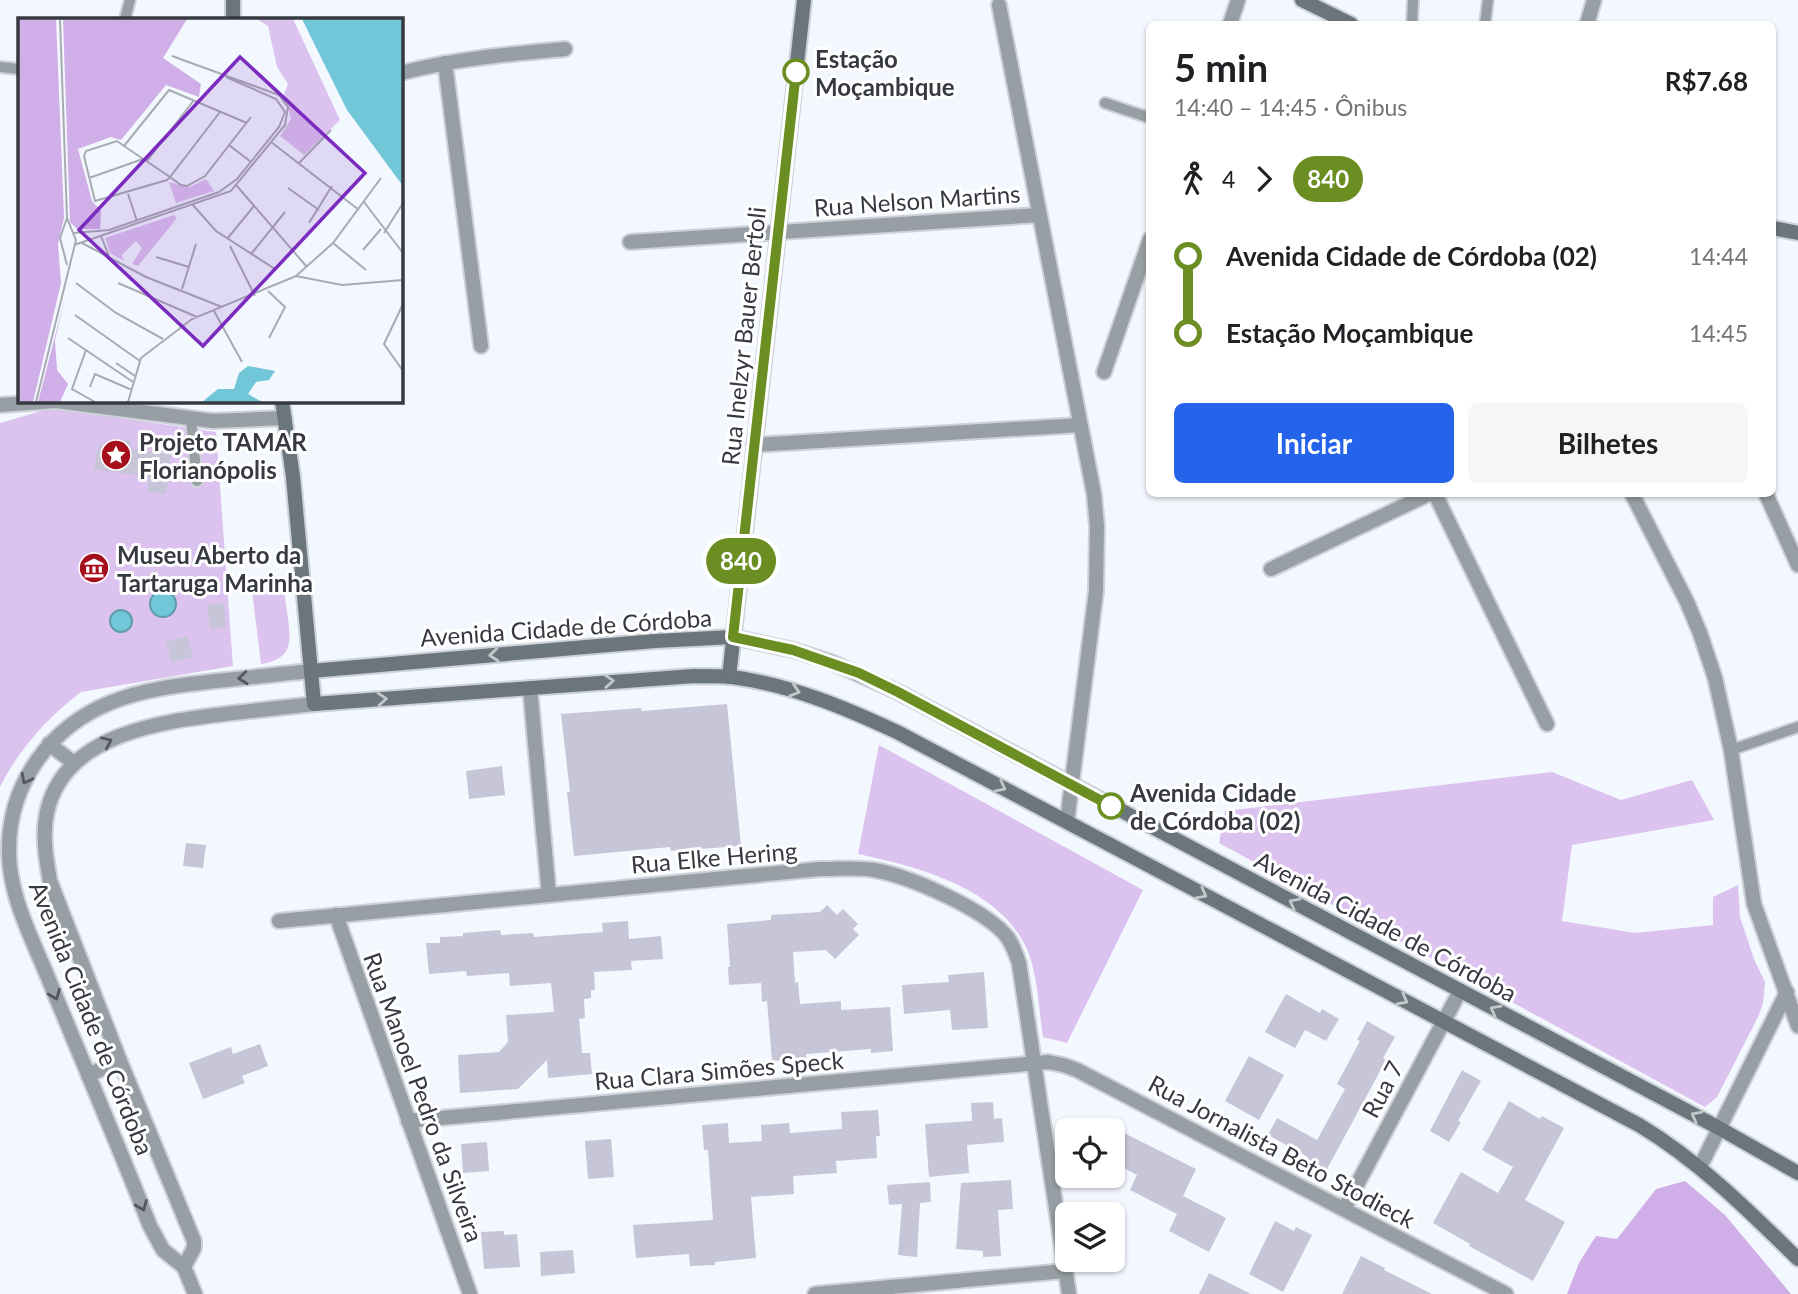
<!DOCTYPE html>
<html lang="pt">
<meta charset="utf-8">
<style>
:root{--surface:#fff;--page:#f6f6f6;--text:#202124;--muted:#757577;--accent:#2563eb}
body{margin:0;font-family:Lato,sans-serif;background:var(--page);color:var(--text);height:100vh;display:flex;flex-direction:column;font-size:26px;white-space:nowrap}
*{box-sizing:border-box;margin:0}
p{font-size:23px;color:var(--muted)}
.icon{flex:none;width:38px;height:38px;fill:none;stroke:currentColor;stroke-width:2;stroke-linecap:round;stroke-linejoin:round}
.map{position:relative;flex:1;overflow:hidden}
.drawer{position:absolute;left:1146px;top:21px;width:630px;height:476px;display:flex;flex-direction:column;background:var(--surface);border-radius:10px;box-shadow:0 2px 5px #0004}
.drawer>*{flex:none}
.badge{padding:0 14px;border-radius:23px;font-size:24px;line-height:46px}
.fabs{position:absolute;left:1055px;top:1118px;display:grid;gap:14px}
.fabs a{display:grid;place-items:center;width:70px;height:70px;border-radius:10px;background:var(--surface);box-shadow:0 2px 5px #0004;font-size:35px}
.map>.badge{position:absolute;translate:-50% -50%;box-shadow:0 0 0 4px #fff}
.legs{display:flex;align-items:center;gap:10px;height:77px;padding:0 28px;font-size:23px}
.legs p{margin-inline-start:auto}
.headline{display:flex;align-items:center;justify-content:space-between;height:119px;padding:0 28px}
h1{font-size:38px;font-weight:700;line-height:52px}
.cta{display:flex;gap:14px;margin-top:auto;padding:14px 28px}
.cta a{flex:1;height:80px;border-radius:10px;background:var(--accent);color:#fff;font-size:28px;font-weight:700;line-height:80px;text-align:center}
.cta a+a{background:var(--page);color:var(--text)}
ul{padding:0 28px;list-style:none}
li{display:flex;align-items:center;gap:24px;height:77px;font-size:26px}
li i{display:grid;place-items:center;width:10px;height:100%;margin:0 9px;background:currentColor}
li i::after{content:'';width:18px;height:18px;margin:-9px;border:5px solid;border-radius:50%;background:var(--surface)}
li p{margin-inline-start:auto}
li:first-child i{background:linear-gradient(#0000 50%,currentColor 0)}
li:last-child i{background:linear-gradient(currentColor 50%,#0000 0)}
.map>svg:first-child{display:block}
.green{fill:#dcc2ee}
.forest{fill:#d0aee7}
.water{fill:#71c6d8;stroke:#5f9caa;stroke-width:2}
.building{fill:#c7c6d8}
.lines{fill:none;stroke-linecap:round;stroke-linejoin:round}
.lane-casing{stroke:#cdd1d8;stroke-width:14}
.street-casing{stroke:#cdd1d8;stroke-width:18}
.secondary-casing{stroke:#cdd1d8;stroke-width:18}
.lane{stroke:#979fa4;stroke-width:10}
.street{stroke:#979fa4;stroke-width:14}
.secondary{stroke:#6a757c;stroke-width:14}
.oneway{stroke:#c3c8cb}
.oneway2{stroke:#53585e}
.line-1-casing{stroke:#fff;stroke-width:16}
.line-1{stroke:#6b8e23;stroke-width:10}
.stop-1-dot{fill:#fff;stroke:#6b8e23;stroke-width:3.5}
.labels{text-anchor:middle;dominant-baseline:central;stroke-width:6;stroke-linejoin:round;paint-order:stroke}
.stop-label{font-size:24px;font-weight:bold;fill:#363a40;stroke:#fff;text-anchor:start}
.street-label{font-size:24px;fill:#363a40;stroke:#fff}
.poi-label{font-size:24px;font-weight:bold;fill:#363a40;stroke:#fff;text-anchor:start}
.inset-road{fill:none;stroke:#a7abb2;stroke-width:2}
.view{fill:#7b2cbf;fill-opacity:0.15;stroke:#7b2cbf;stroke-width:3.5}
.inset-edge{fill:none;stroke:#363a40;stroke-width:3.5}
</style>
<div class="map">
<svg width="1798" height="1294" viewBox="0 0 1798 1294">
<rect width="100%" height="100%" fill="#f3f7fe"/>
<g class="green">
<path d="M52,408L216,432L233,666L81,692C49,716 18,750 0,787V423Z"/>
<path d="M283,578C284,592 286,605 288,618C291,644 292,659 261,664L251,582Z"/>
<path d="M879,745L1143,890L1067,1043L1043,1037C1039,1010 1038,982 1030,957C1007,890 920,867 858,854Z"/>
<path d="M1552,772L1621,800L1692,780L1714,820L1572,845L1562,921L1635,933L1713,925V897L1738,885L1740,917L1754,959L1765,982L1763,1003L1758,1017L1717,1097L1705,1107L1219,843L1225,811Z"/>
</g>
<path class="forest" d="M1685,1181L1725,1215L1791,1294H1567L1579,1263L1596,1236L1617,1239L1656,1189Z"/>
<g class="water">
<circle cx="163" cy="604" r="13"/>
<circle cx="121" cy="621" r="11"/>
</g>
<g class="building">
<path d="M116,439L131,441L130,448L171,454L166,494L147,492L149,477L94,469L98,445L115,447Z"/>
<path d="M224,603L226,627L210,629L207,605Z"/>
<path d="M187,636L193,657L172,663L166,642Z"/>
<path d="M727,704L741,846L671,851L670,847L574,856L567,792H570L561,714L641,708L642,711Z"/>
<path d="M502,766L505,795L469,799L466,771Z"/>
<path d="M186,843L206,845L203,868L183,866Z"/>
<path d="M827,905L837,915L843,909L858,924L853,929L859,935L835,959L826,950L793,952L795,983L798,982L800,1004L841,1001V1010L890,1007L893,1051L871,1053V1049L806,1054V1058L772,1061L767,1001L762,1002L761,983L729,985L728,967H730L727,924L771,920V915L820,912Z"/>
<path d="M628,921L629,939L661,936L663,959L631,961L632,970L594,972L595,990H591V998L584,999L585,1018L579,1019L582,1053H590L592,1074L548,1078L547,1060L518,1089L460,1093L458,1055L499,1052L508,1042L506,1015L554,1012L551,983L510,986L509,973L467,976L466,971L429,974L426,943H440V937L463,936V933L500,930L501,935L533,933L534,937L603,932L602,923Z"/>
<path d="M984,972L988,1028L952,1030L950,1010L904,1014L902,985L949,982L948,975Z"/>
<path d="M1286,994L1320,1013L1322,1009L1339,1019L1326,1041L1305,1030L1295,1048L1265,1032Z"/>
<path d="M1367,1021L1395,1037L1383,1058L1386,1060L1326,1171L1306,1160L1308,1157L1268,1135L1277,1118L1317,1140L1345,1089L1337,1084L1360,1041L1357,1040Z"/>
<path d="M260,1044L268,1066L242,1076L245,1083L203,1099L189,1063L231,1047L233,1054Z"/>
<path d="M1249,1056L1284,1075L1259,1120L1225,1101Z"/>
<path d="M1462,1070L1481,1081L1458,1121L1461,1122L1449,1142L1430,1131Z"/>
<path d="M1509,1101L1540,1119L1542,1116L1564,1128L1525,1200L1565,1222L1533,1281L1469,1246L1470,1244L1433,1223L1461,1172L1498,1193L1513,1167L1482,1150Z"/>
<path d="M993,1102L994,1119L1002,1118L1004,1142L967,1145L969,1173L929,1177L925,1124L972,1121L971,1103Z"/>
<path d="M878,1110L880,1136H876L877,1158L836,1161L837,1173L793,1176L794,1194L751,1197L756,1258L715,1262V1265L690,1266L689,1254L636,1258L633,1225L713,1220L708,1150H704L702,1125L728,1123L729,1143L762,1141L761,1125L789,1123L790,1133L842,1129L841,1112Z"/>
<path d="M1122,1132L1196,1169L1183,1196L1226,1218L1209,1252L1169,1231L1177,1214L1130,1190L1137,1175L1113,1162V1150Z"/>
<path d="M611,1139L614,1177L588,1179L585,1141Z"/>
<path d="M487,1142L489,1171L463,1173L461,1144Z"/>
<path d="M1011,1180L1013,1209L998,1210L1001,1256L983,1257V1251L956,1249L961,1183Z"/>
<path d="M930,1182L931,1202L920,1203L917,1257L898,1255L902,1204L889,1205L887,1185Z"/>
<path d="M1275,1221L1294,1231L1296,1227L1312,1235L1283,1292L1249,1274Z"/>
<path d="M504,1231V1235L517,1234L520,1267L484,1269L481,1232Z"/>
<path d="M573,1250L575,1273L541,1276L540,1252Z"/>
<path d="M1361,1256L1385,1268L1384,1270L1432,1294H1342Z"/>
<path d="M1209,1273L1251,1294H1199Z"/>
</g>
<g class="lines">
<g class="lane-casing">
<g id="lane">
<path d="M125,19L130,0"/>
<path d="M1412,24L1413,0"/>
<path d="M1485,24L1488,0"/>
<path d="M0,67L19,69"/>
<path d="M1105,103L1150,118"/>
<path d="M191,419L197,481"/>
<path d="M1731,750L1798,727"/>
</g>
</g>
<g class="street-casing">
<g id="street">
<path d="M999,5L1094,494L1097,526L1096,591L1067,822"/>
<path d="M1230,24L1238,0"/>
<path d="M1587,24L1594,0"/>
<path d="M445,63L481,346"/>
<path d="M401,73C454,59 509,54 565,49"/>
<path d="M630,242L1039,215"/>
<path d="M1104,372L1150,239"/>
<path d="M0,405L56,401L213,421L285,418"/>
<path d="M754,445L1080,425"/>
<path d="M1435,494L1547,724"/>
<path d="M1632,494L1687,602L1700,633L1715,678L1731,750L1754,904L1798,1026"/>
<path d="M1766,494L1798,565"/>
<path d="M1271,569L1429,494"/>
<path d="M530,688L549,895"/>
<path d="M49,744L74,763"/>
<path d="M336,915L470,1294"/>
<path d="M279,921L820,869C838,869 856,867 874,870C909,876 987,910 1008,938C1013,946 1016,954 1019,963L1069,1294"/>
<path d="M88,1075L120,1061"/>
<path d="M408,1121L1048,1062L1063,1065L1077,1070L1506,1294"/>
<path d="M1700,1167L1787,992"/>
<path d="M1344,1209L1460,991"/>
<path d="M184,1267L194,1248V1241L120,1061L50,881C46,859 42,834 47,812C65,731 167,721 233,713C260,710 287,707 314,704"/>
<path d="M195,1294L184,1267L163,1250L150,1226C118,1145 84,1065 51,985C34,942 8,896 9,849C9,783 51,726 112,702C144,689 181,685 216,681C247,678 279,674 311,671"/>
<path d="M815,1294L1065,1271"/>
</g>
</g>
<g class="secondary-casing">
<g id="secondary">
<path d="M233,0V19"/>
<path d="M1302,0L1351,24"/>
<path d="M1773,228L1798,233"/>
<path d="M282,401L293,477L314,704L694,676C706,676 719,676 732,677C791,685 846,708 899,733L1639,1125C1699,1161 1748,1210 1798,1259"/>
<path d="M311,671L655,641L733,637L793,650L831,662L898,692L1719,1128L1798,1173"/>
<path d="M729,677L804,0"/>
</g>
</g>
<use href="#lane" class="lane"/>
<use href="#street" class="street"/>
<use href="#secondary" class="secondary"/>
</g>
<defs><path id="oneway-chevron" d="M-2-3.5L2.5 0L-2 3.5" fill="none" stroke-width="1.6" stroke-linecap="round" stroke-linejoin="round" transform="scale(1.75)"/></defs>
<g class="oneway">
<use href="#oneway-chevron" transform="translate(494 655) rotate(175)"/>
<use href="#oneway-chevron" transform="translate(609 681) rotate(-4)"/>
<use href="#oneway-chevron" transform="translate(795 691) rotate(17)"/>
<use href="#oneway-chevron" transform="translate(382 699) rotate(-4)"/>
<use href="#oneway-chevron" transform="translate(1001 787) rotate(28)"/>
<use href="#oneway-chevron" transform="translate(1202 894) rotate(28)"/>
<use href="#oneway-chevron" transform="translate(1294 903) rotate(-152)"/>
<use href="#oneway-chevron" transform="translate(1403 1000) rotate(28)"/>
<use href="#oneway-chevron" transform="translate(1495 1010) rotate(-152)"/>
<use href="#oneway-chevron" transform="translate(1696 1116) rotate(-152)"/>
</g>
<g class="oneway2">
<use href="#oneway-chevron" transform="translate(243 678) rotate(174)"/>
<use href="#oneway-chevron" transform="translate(107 742) rotate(-25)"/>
<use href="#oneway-chevron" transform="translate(26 779) rotate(117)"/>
<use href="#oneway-chevron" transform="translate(55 995) rotate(68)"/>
<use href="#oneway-chevron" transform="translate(142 1206) rotate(68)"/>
</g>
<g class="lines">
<g class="line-1-casing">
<path id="line-1" d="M796,72L733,637L793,650L859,673L898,692L1111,806"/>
</g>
<use href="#line-1" class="line-1"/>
</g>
<defs>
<g id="sight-disc" transform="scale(1.575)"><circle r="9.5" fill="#a60f1c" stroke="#fff"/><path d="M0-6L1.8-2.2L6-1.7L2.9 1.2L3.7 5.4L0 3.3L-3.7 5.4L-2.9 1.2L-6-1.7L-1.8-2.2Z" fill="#fff"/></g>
<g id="museum-disc" transform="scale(1.575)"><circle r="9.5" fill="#a60f1c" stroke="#fff"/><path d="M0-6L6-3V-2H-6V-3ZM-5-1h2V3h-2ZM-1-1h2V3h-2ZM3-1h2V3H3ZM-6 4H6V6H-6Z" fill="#fff"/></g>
</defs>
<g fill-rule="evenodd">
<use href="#sight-disc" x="116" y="455"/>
<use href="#museum-disc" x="94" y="568"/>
</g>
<g class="stop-1-dot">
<circle cx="796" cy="72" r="12"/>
<circle cx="1111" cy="806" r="12"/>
</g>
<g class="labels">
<g class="stop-label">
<text x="815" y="58">Estação<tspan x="815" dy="28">Moçambique</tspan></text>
<text x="1130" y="792">Avenida Cidade<tspan x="1130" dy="28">de Córdoba (02)</tspan></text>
</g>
<g class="street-label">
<text transform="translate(917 200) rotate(-4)">Rua Nelson Martins</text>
<text transform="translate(743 336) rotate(-84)">Rua Inelzyr Bauer Bertoli</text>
<text transform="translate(566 627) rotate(-4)">Avenida Cidade de Córdoba</text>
<text transform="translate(714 857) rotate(-5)">Rua Elke Hering</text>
<text transform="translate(1386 926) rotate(28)">Avenida Cidade de Córdoba</text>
<text transform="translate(92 1018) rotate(68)">Avenida Cidade de Córdoba</text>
<text transform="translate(719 1070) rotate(-5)">Rua Clara Simões Speck</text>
<text transform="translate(1382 1089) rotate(-62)">Rua 7</text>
<text transform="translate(424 1097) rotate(70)">Rua Manoel Pedro da Silveira</text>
<text transform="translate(1282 1151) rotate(28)">Rua Jornalista Beto Stodieck</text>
</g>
<g class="poi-label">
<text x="139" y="441">Projeto TAMAR<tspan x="139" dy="28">Florianópolis</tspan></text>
<text x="117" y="554">Museu Aberto da<tspan x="117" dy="28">Tartaruga Marinha</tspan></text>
</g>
</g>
<g transform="translate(18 18)">
<rect width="385" height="385" fill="#f3f7fe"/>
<path d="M239,1H275L322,102L286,137L262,118L273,101L266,76L270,66L259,49L250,8ZM188,161L196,173L158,185L151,164L172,169ZM156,197L159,200L120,248L114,246L124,230L118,223L104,237L106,243L92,235L87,220Z" fill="#dcc2ee"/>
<path d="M0,1H38L46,200L40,226L43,265L15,384H0ZM45,1H169L145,40L183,66L181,79L148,67L103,122L93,119L60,131L74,183L83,193L82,211H59L52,204ZM48,276L37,322L39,352L50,366L42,384H20Z" fill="#d0aee7"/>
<path d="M284,1H385V168L329,92ZM230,348L257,353L251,362L238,364L230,376L244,384H184L200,371H216L221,355Z" fill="#71c6d8"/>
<path class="inset-road" d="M42,1L49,200L42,220L49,247M202,94L152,159L149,162L77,183L66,138L68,133L99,123L106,128L152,159L163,167L169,168L187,158L233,99M253,124L341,192M211,127L233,144M106,128L151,72L229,105M129,143L176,82M281,145L313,112M71,160L125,141M218,167L289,249M270,170L301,192M110,176L119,203M346,184L385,235M174,186L198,213L257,251M291,205L314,168M56,215L91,212L201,174L219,161L261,109L267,94L258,81L208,59M366,215L385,185M83,218L91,238M209,221L236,188M64,225L128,259L204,289M315,225L348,252M56,227L213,173L267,107L270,89L261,77L154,38M212,228L237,278M345,232L363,211M233,236L267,194M138,239L171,249M278,258L315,225L363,160M58,265L98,295L145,321M100,265L179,299M164,271L178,226M250,273L267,289L251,320M385,286L366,326L385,353M196,293L224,344M57,297L122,343M50,320L115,364M68,332L54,371L77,384M98,345L117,358M72,369L77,356L114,372M18,384L58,222L49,200M110,384L123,340L174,301L278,258L324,267L385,262"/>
<path class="view" d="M222,39L347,155L185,328L61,212Z"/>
<rect width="385" height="385" class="inset-edge"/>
</g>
</svg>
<div class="fabs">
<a><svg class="icon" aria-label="locate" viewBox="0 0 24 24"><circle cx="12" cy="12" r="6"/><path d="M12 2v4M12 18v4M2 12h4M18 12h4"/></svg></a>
<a><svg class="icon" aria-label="layers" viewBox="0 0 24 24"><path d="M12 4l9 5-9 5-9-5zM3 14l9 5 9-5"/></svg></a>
</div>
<b class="badge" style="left:741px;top:561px;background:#6b8e23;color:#fff">840</b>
<section class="drawer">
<div class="headline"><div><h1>5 min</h1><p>14:40 – 14:45 · Ônibus</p></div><b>R$7.68</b></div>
<div class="legs"><svg class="icon" aria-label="walk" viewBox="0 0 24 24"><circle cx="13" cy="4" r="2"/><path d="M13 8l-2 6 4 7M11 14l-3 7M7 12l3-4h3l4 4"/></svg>4<svg class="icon" aria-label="forward" viewBox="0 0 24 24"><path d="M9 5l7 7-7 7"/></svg><b class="badge" style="background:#6b8e23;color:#fff">840</b></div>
<ul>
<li><i style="color:#6b8e23"></i><b>Avenida Cidade de Córdoba (02)</b><p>14:44</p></li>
<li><i style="color:#6b8e23"></i><b>Estação Moçambique</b><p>14:45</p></li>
</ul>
<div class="cta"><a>Iniciar</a><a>Bilhetes</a></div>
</section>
</div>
